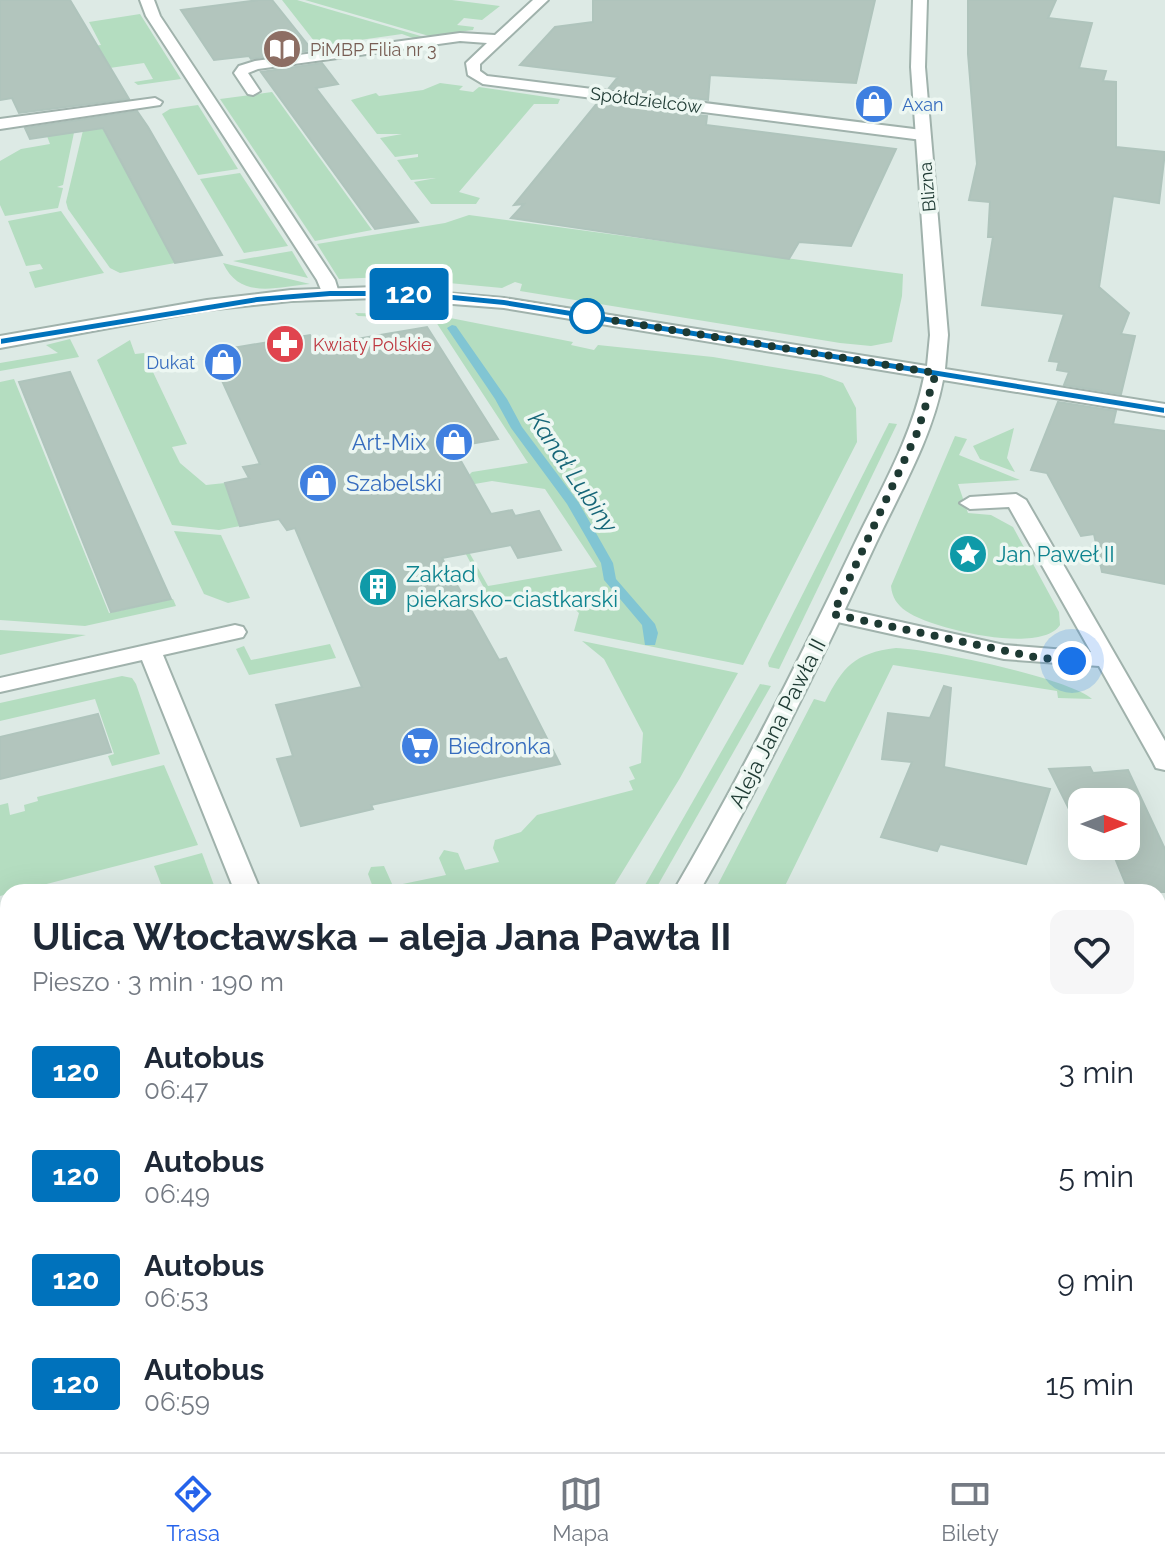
<!DOCTYPE html>
<html lang="pl">
<meta charset="utf-8">
<style>
:root{--surface:#fff;--page:#f6f6f7;--text:#1f2937;--muted:#747a83;--line:#e0e1e3;--accent:#2563eb}
body{margin:0;font-family:Raleway,sans-serif;background:var(--page);color:var(--text);height:100vh;display:flex;flex-direction:column;font-size:30px;white-space:nowrap}
*{box-sizing:border-box;margin:0}
p{font-size:26px;color:var(--muted)}
.icon{flex:none;width:44px;height:44px;fill:none;stroke:currentColor;stroke-width:2;stroke-linecap:round;stroke-linejoin:round}
.map{position:relative;flex:1;overflow:hidden}
.details{position:absolute;left:0px;top:884px;width:1166px;height:568px;display:flex;flex-direction:column;background:var(--surface);border-radius:24px 24px 0 0;box-shadow:0 8px 32px #0002}
.details>*{flex:none}
.badge{padding:0 16px;border-radius:6px;font-size:28px;line-height:52px}
.needle{width:52px;rotate:90deg}
.fabs{position:absolute;left:1068px;top:788px;display:grid;gap:16px}
.fabs a{display:grid;place-items:center;width:72px;height:72px;border-radius:16px;background:var(--surface);box-shadow:0 8px 32px #0002;font-size:40px}
.you{position:absolute;width:40px;height:40px;margin:-20px;border:6px solid #fff;border-radius:50%;background:#1a73e8;box-shadow:0 0 0 12px #1a73e833}
.map>.badge{position:absolute;translate:-50% -50%;box-shadow:0 0 0 4px #fff}
.round{display:grid;place-items:center;flex:none;width:84px;height:84px;border-radius:16px;background:var(--page)}
.headline{display:flex;align-items:center;justify-content:space-between;height:136px;padding:0 32px}
h1{font-size:38px;font-weight:700;line-height:60px}
ul{padding:0;list-style:none}
li{display:flex;align-items:center;gap:24px;height:104px;padding:0 32px}
li div{flex:1}
li b{display:block;font-size:30px}
li em{font-style:normal}
li .badge{min-width:88px;font-weight:700;text-align:center}
.tab-bar{display:flex;justify-content:space-around;align-items:center;height:112px;border-top:2px solid var(--line);background:var(--surface);font-size:22px;color:var(--muted)}
.tab-bar a{display:grid;justify-items:center;gap:4px}
.tab-bar .on{color:var(--accent)}
.map>svg:first-child{display:block}
.green{fill:#b4ddc0;fill-rule:evenodd}
.lines{fill:none;stroke-linecap:round;stroke-linejoin:round}
.stream{fill:#81c5d3;fill-rule:evenodd}
.building{fill:#b2c5bd;stroke:#afc4bc;stroke-width:2}
.pedestrian-casing{stroke:#a0b2ac;stroke-width:4}
.minor-casing{stroke:#a0b2ac;stroke-width:4}
.tertiary-casing{stroke:#a0b2ac;stroke-width:4}
.pedestrian{fill:#fff;fill-rule:evenodd}
.minor{fill:#fff;fill-rule:evenodd}
.tertiary{fill:#fff;fill-rule:evenodd}
.line{fill:#0072bc;stroke:#fff;stroke-width:2}
.walk{stroke:#1e3a33;stroke-width:8;stroke-dasharray:0 14.4}
.stop-dot{fill:#fff;stroke:#0072bc;stroke-width:4}
.labels{text-anchor:middle;dominant-baseline:central;stroke-width:7;stroke-linejoin:round;paint-order:stroke}
.far-education-label{font-size:18px;fill:#785e54;stroke:#edf7f2;text-anchor:start}
.far-street-label{font-size:18px;fill:#1e3a33;stroke:#edf7f2}
.far-shop-label{font-size:18px;fill:#366cbe;stroke:#edf7f2;text-anchor:start}
.far-health-label{font-size:18px;fill:#be3a42;stroke:#edf7f2;text-anchor:start}
.shop-label{font-size:22px;fill:#366cbe;stroke:#edf7f2;text-anchor:start}
.culture-label{font-size:22px;fill:#0d838f;stroke:#edf7f2;text-anchor:start}
.street-label{font-size:22px;fill:#1e3a33;stroke:#edf7f2}
.water-label{font-size:24px;font-style:italic;fill:#166678;stroke:#edf7f2}
</style>
<div class="map">
<svg width="1165" height="1452" viewBox="0 0 1165 1452">
<rect width="100%" height="100%" fill="#ddeae5"/>
<g class="green">
<path d="M282,0H297L424,37L413,38L402,34L318,46Z"/>
<path d="M305,0H452L500,6L482,20L464,18L457,25L474,27L473,30L429,36Z"/>
<path d="M140,14L181,79L138,85L134,82L153,79L144,63L0,84V64L29,54L101,45L89,22Z"/>
<path d="M440,83L463,86L459,90L473,92L479,87L560,99L558,104H534L459,192L480,198L476,204H431L414,182L436,178L411,180L397,160L418,157V154L395,157L380,138L402,134H377L351,100L376,93L379,96L423,90Z"/>
<path d="M272,92L372,230L315,241L220,99Z"/>
<path d="M198,105L238,169L198,175L162,114L170,109Z"/>
<path d="M98,120L175,263L120,273L110,268L68,209L66,202L85,122Z"/>
<path d="M76,123L63,185L57,187L63,188L58,208L5,216L0,205V161L21,149L50,144L44,128Z"/>
<path d="M240,173L288,246L244,253L200,179Z"/>
<path d="M61,211L104,273L35,288L29,272L43,269L40,264L26,266L8,221Z"/>
<path d="M469,215L903,274L902,296L892,342L871,346L840,343L520,291L522,284L515,282L502,288L385,277L339,279L317,244L445,223Z"/>
<path d="M292,251L308,278L233,261Z"/>
<path d="M223,263L310,284C276,287 240,300 223,263Z"/>
<path d="M355,313L435,315L573,342L571,345L594,350L598,345L713,357L821,375L843,383L856,408L857,442L743,665L574,631L579,613L558,594H544L518,603L490,599L439,504L472,472L528,463L434,319L358,316ZM492,481L545,489L597,567L488,586L460,536L463,486Z"/>
<path d="M70,339L79,357L0,371V363L58,353L46,345Z"/>
<path d="M130,340L135,354L144,353L187,444L172,447L180,463L206,485L225,483L240,526L219,530L172,525L97,360Z"/>
<path d="M14,379L109,613L173,599L176,606L85,626L0,620V382Z"/>
<path d="M889,423L897,424L779,669L769,667L768,663Z"/>
<path d="M1014,428L1007,458L1015,472L980,459L973,446Z"/>
<path d="M955,436L967,439L959,455L1020,480L958,484L968,513L991,515L1013,527L1059,612L1060,625C1041,655 931,629 906,611C897,605 892,597 891,586Z"/>
<path d="M174,531L221,535L250,598L228,603L204,594Z"/>
<path d="M0,630L86,635L0,655Z"/>
<path d="M582,641L738,673L680,778L610,892H368L374,890L368,874L371,867L384,866L393,886L446,875L439,858L444,850L458,853L465,870L499,862L493,848L495,840L521,832L537,815L633,790L629,781L635,779L629,767L641,763L643,733L604,659Z"/>
<path d="M330,644L336,658L249,675L236,649L244,646L251,660Z"/>
<path d="M896,648C930,649 1069,678 1092,699L1058,698L1057,691L893,665L782,892H714L814,699L825,702C843,667 854,653 896,648Z"/>
<path d="M122,676L132,678L136,684L160,754L112,766L108,756L114,754L95,699L0,721V703Z"/>
<path d="M760,684L771,686L654,892H641Z"/>
<path d="M164,765L198,845L0,896V805L8,803L10,815L25,811L24,805L38,801L37,797Z"/>
<path d="M202,853L215,888L200,892H164L154,866Z"/>
<path d="M8,1007V1137L0,1140V1009Z"/>
<path d="M0,1293L8,1330V1436L0,1438Z"/>
<path d="M106,1444H216L209,1452H100Z"/>
<path d="M373,1444H707V1452H368Z"/>
</g>
<g class="lines">
<g class="stream">
<path d="M452,325L456,326L507,399L522,427L579,503L613,563L616,579L655,624L658,633L655,645H645L642,625L604,580L601,563L567,504L511,428L495,399L447,328Z"/>
<rect x="673" y="1444" width="20" height="8"/>
</g>
</g>
<g class="building">
<path d="M0,0H70L129,99L19,113L12,98L0,100Z"/>
<path d="M259,0H272L312,50L251,59L249,56L214,60L181,10Z"/>
<path d="M593,0H875L856,83L710,75L708,100L609,88L618,77L520,65L555,27L593,22Z"/>
<path d="M968,0H1056L1048,18L1092,23L1079,68L1106,71L1103,81L1116,82V147L1165,152L1159,203L1113,196L1099,287L1129,313L1121,334L1135,336L1121,394L1064,385L1069,372L1057,370L1059,362L1049,361L1064,314L982,305L993,237H988L990,202L969,200L977,164L968,54Z"/>
<path d="M322,63L338,84L316,88L418,222L375,229L261,72Z"/>
<path d="M598,102L707,116L706,125L896,149L851,246L799,242L789,259L511,218L524,204L514,205Z"/>
<path d="M137,111L148,127L222,255L175,263L103,128L30,139L25,128Z"/>
<path d="M427,327L498,439L453,447L491,514L512,510L515,516L539,511L561,550L518,558L511,545L442,558L499,660L506,658L560,764L371,805L373,809L301,826L277,759L293,756L276,705L362,687L295,528L287,530L279,519L240,526L225,483L249,478L243,467L260,464L209,352L310,335L315,346Z"/>
<path d="M70,372L161,577L171,599L111,612L19,382Z"/>
<path d="M1058,402L1116,411L1113,424L1165,431V584L1102,572L1094,534L1081,536L1047,473L1031,470Z"/>
<path d="M944,686L951,688L944,767L1050,789L1026,864L940,844L937,851L881,837L912,762L882,759L888,713L930,718Z"/>
<path d="M98,714L111,752L0,779V737Z"/>
<path d="M1090,767L1093,773L1128,770L1165,849V892H1129L1110,846H1126V802H1082V813H1071L1049,769Z"/>
</g>
<g class="lines">
<g class="pedestrian-casing">
<path id="pedestrian" d="M140,0H154L160,16L335,280L339,293L336,297H324L317,280L146,16Z"/>
</g>
<g class="minor-casing">
<g id="minor">
<path d="M533,0H548L480,64V71L487,76L922,130L930,135L922,140L483,84L468,75L466,63L487,43L460,41L258,69L248,73L260,91L253,95L248,94L234,73L239,66L255,61L460,33L495,35Z"/>
<path d="M155,98L162,102L160,105L0,129V119Z"/>
<path d="M1016,494L1026,500L1165,741V770L1156,768L1153,762L1099,666L1004,659L833,621L822,614L833,607L1004,645L1091,652L1009,507L970,509L960,503L970,497Z"/>
<path d="M235,625L243,627L246,632L243,637L163,655L261,892H235L142,660L0,692V678Z"/>
</g>
</g>
<g class="tertiary-casing">
<g id="tertiary">
<path d="M913,0H927L925,67L948,335L945,369L1165,404V416L943,380C932,438 901,490 876,543C821,662 764,779 699,892H673C739,779 798,663 854,545C880,491 912,437 924,377L504,308L376,298L291,301L207,310L0,348V336L207,300L291,290L376,287L504,298L927,366L930,335L911,67Z"/>
<path d="M311,1444H348L345,1452H308Z"/>
</g>
</g>
<use href="#pedestrian" class="pedestrian"/>
<use href="#minor" class="minor"/>
<use href="#tertiary" class="tertiary"/>
</g>
<path class="line" d="M330,290H412L504,299L1165,407V414L504,306L412,297H330L257,303L0,345V338L257,296Z"/>
<g class="lines">
<path class="walk" d="M587,316L936,373L917,433L833,614L1034,657L1072,661"/>
</g>
<defs>
<g id="library-disc" transform="scale(2)"><circle r="9.5" fill="#8d6e63" stroke="#edf7f2"/><path d="M-6-4Q-3-5.5-.7-3.5V5Q-3 3-6 4ZM6-4Q3-5.5 .7-3.5V5Q3 3 6 4Z" fill="#fff"/></g>
<g id="shop-disc" transform="scale(2)"><circle r="9.5" fill="#3f7fe0" stroke="#edf7f2"/><path d="M-5-2.5h2.3a2.7 3.5 0 0 1 5.4 0H5L5.5 6h-11ZM-1.5-2.5h3a1.5 2.3 0 0 0-3 0Z" fill="#fff"/></g>
<g id="pharmacy-disc" transform="scale(2)"><circle r="9.5" fill="#e0444e" stroke="#edf7f2"/><path d="M-2-6h4v4h4v4h-4v4h-4v-4h-4v-4h4Z" fill="#fff"/></g>
<g id="sight-disc" transform="scale(2)"><circle r="9.5" fill="#0f9aa8" stroke="#edf7f2"/><path d="M0-6L1.8-2.2L6-1.7L2.9 1.2L3.7 5.4L0 3.3L-3.7 5.4L-2.9 1.2L-6-1.7L-1.8-2.2Z" fill="#fff"/></g>
<g id="building-disc" transform="scale(2)"><circle r="9.5" fill="#0f9aa8" stroke="#edf7f2"/><path d="M-4-6H4V6H1V3H-1V6H-4ZM-2.5-4.3h1.7v1.8h-1.7ZM.8-4.3h1.7v1.8H.8ZM-2.5-1h1.7V.8h-1.7ZM.8-1h1.7V.8H.8Z" fill="#fff"/></g>
<g id="supermarket-disc" transform="scale(2)"><circle r="9.5" fill="#3f7fe0" stroke="#edf7f2"/><path d="M-6-5.5h2.5l.6 2H6L4.5 2H-2.5L-4.4-4H-6ZM-1.5 3.2a1.3 1.3 0 1 0 .1 0ZM3 3.2a1.3 1.3 0 1 0 .1 0Z" fill="#fff"/></g>
</defs>
<g fill-rule="evenodd">
<use href="#library-disc" x="282" y="49"/>
<use href="#shop-disc" x="874" y="104"/>
<use href="#pharmacy-disc" x="285" y="344"/>
<use href="#shop-disc" x="223" y="362"/>
<use href="#shop-disc" x="454" y="442"/>
<use href="#shop-disc" x="318" y="483"/>
<use href="#sight-disc" x="968" y="554"/>
<use href="#building-disc" x="378" y="587"/>
<use href="#supermarket-disc" x="420" y="746"/>
</g>
<circle class="stop-dot" cx="587" cy="316" r="16"/>
<g class="labels">
<g class="far-education-label">
<text x="310" y="49">PiMBP Filia nr 3</text>
</g>
<g class="far-street-label">
<text transform="translate(646 100) rotate(7)">Spółdzielców</text>
<text transform="translate(927 187) rotate(-95)">Blizna</text>
</g>
<g class="far-shop-label">
<text x="902" y="104">Axan</text>
<text x="195" y="362" text-anchor="end">Dukat</text>
</g>
<g class="far-health-label">
<text x="313" y="344">Kwiaty Polskie</text>
</g>
<g class="shop-label">
<text x="426" y="442" text-anchor="end">Art-Mix</text>
<text x="346" y="483">Szabelski</text>
<text x="448" y="746">Biedronka</text>
</g>
<g class="culture-label">
<text x="996" y="554">Jan Paweł II</text>
<text x="406" y="574">Zakład<tspan x="406" dy="25">piekarsko-ciastkarski</tspan></text>
</g>
<g class="street-label">
<text transform="translate(777 723) rotate(-63)">Aleja Jana Pawła II</text>
</g>
<g class="water-label">
<text transform="translate(573 472) rotate(56)">Kanał Lubiny</text>
</g>
</g>
</svg>
<div class="fabs">
<a><svg class="needle" viewBox="-14 -14 28 28"><path d="M0-13l5 13h-10z" fill="#e53935"/><path d="M0 13l5-13h-10z" fill="#747a83"/></svg></a>
</div>
<div class="you" style="left:1072px;top:661px"></div>
<b class="badge" style="left:409px;top:294px;background:#0072bc;color:#fff">120</b>
<section class="details">
<div class="headline"><div><h1>Ulica Włocławska – aleja Jana Pawła II</h1><p>Pieszo · 3 min · 190 m</p></div><a class="round"><svg class="icon" aria-label="heart" viewBox="0 0 24 24"><path d="M12 20l-8-8c-3-5 5-10 8-4 3-6 11-1 8 4z"/></svg></a></div>
<ul>
<li><span class="badge" style="background:#0072bc;color:#fff">120</span><div><b>Autobus</b><p>06:47</p></div><em>3 min</em></li>
<li><span class="badge" style="background:#0072bc;color:#fff">120</span><div><b>Autobus</b><p>06:49</p></div><em>5 min</em></li>
<li><span class="badge" style="background:#0072bc;color:#fff">120</span><div><b>Autobus</b><p>06:53</p></div><em>9 min</em></li>
<li><span class="badge" style="background:#0072bc;color:#fff">120</span><div><b>Autobus</b><p>06:59</p></div><em>15 min</em></li>
</ul>
</section>
</div>
<nav class="tab-bar">
<a class="on"><svg class="icon" aria-label="directions" viewBox="0 0 24 24"><path d="M12 3l9 9-9 9-9-9zM9 14v-3h6M13 9l2 2-2 2"/></svg>Trasa</a>
<a><svg class="icon" aria-label="map" viewBox="0 0 24 24"><path d="M3 6l6-2 6 2 6-2v14l-6 2-6-2-6 2zM9 4v14M15 6v14"/></svg>Mapa</a>
<a><svg class="icon" aria-label="tickets" viewBox="0 0 24 24"><path d="M3 7h18v10H3zM15 7v10"/></svg>Bilety</a>
</nav>
